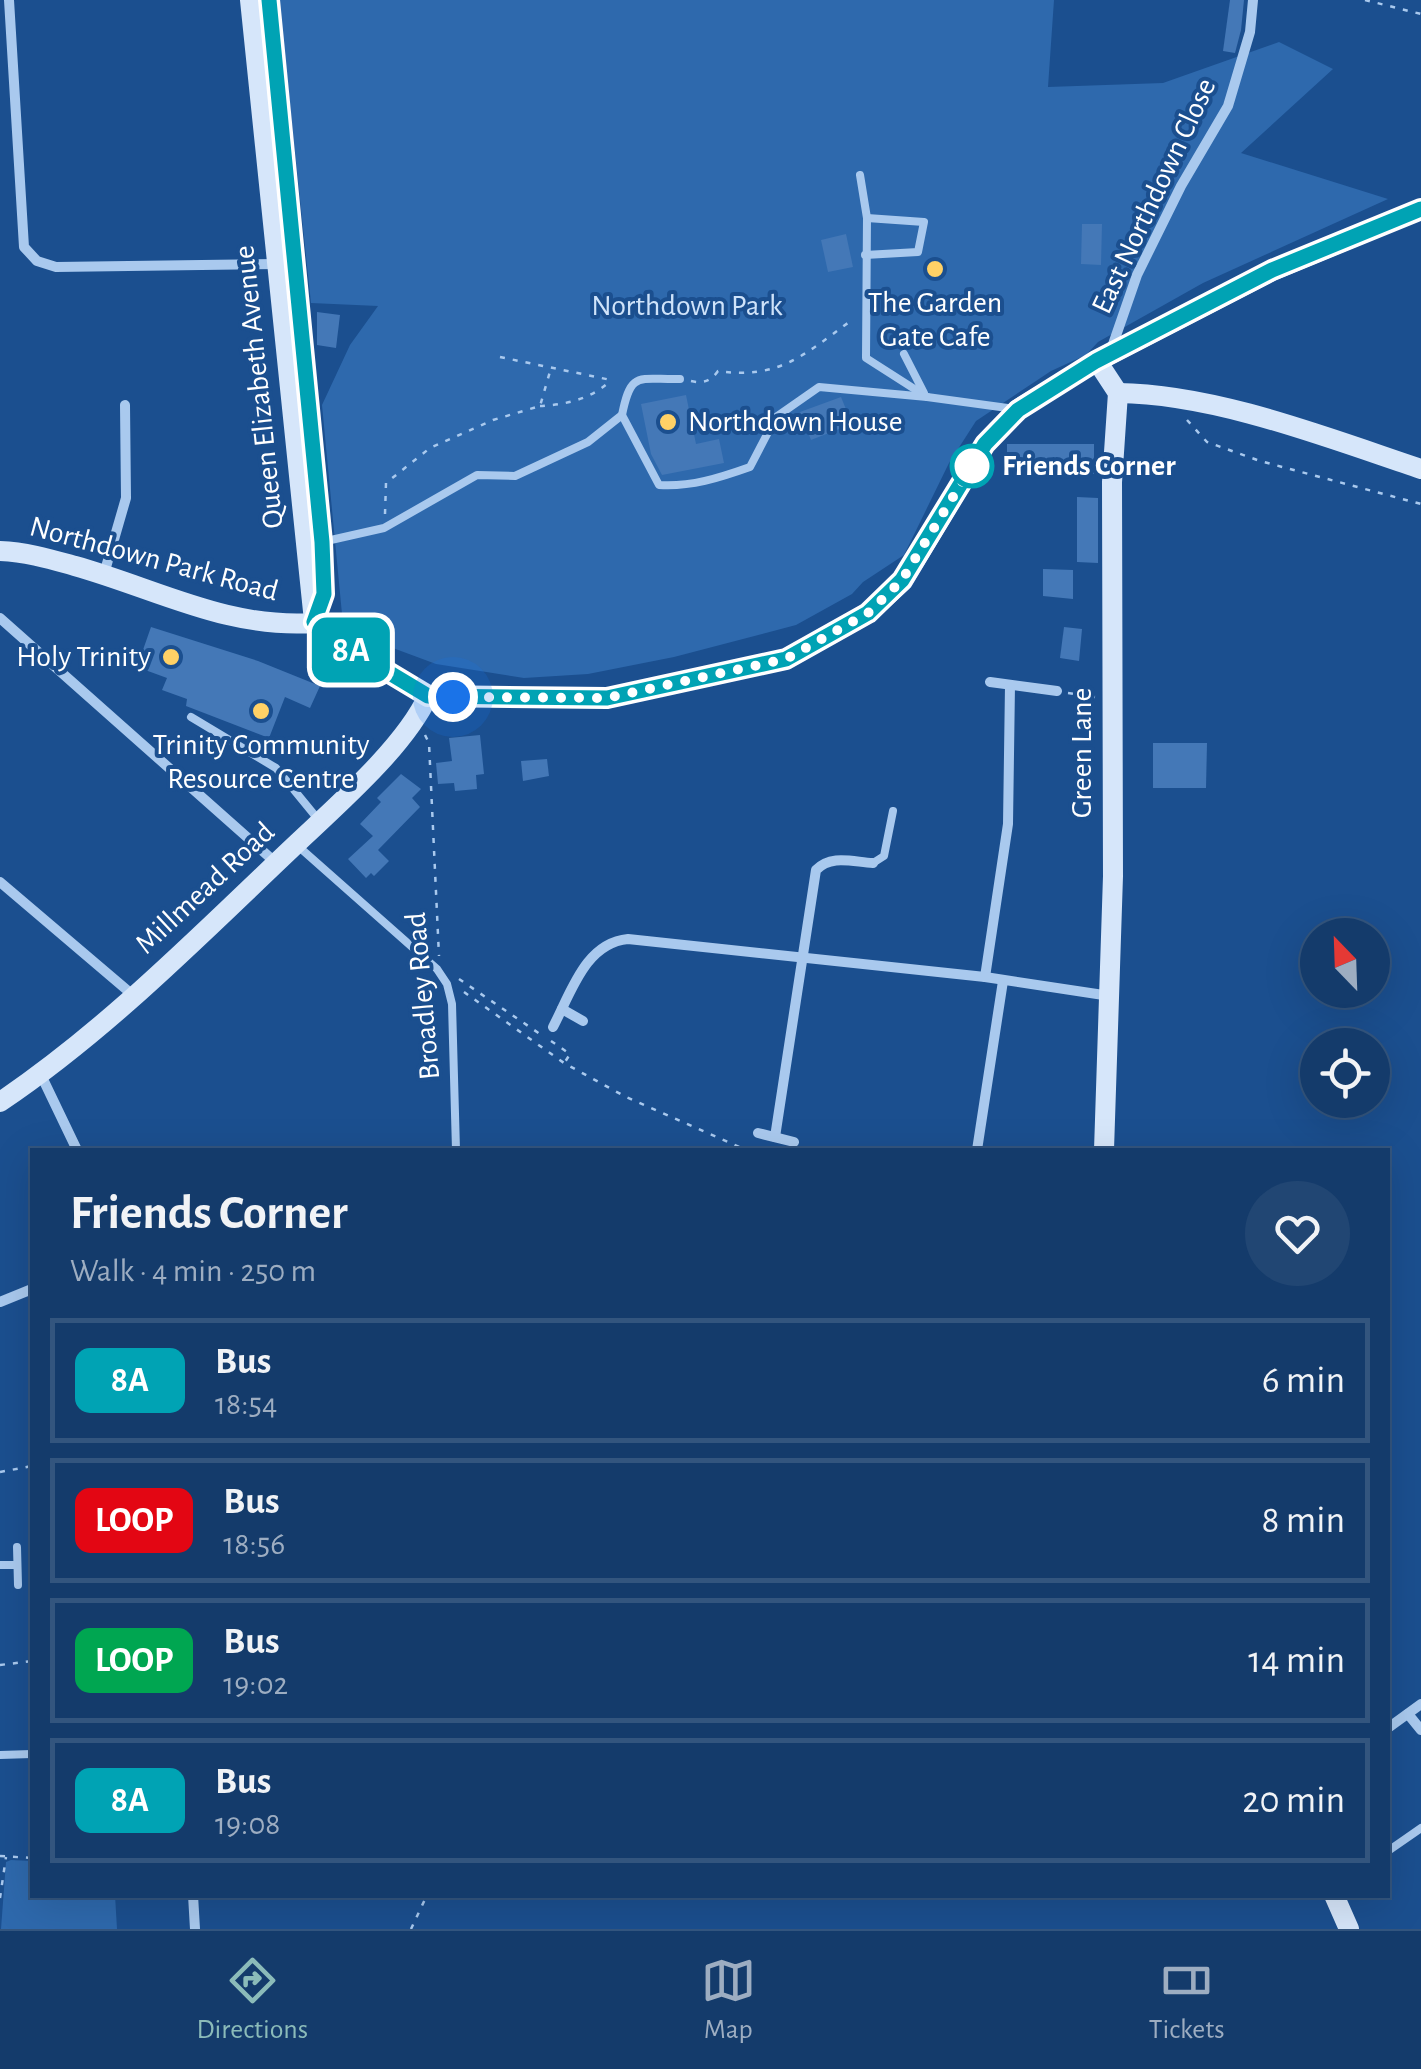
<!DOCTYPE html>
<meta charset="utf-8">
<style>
:root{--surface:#143b6b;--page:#214673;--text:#f1f3f6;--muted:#9dadc1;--line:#33557e;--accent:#8bbbb9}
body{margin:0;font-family:"Alegreya Sans",sans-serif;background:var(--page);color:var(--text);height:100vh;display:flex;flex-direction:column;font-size:38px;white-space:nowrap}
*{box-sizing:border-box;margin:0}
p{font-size:32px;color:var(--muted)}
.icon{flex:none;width:55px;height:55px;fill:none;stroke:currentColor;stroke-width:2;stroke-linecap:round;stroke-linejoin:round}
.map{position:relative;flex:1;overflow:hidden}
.side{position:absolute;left:30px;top:1148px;width:1360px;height:750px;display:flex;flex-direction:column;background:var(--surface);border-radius:0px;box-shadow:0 10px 40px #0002,0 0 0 2px var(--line)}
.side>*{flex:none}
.badge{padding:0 20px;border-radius:15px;font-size:35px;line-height:65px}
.needle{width:65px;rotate:337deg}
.tools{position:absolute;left:1300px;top:918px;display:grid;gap:20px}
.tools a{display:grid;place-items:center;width:90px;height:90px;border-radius:50%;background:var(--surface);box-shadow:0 10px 40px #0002,0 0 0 2px var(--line);font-size:50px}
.you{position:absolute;width:50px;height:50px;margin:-25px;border:8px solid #fff;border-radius:50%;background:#1a73e8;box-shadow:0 0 0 15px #1a73e833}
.map>.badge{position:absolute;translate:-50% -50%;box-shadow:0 0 0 5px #fff}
.round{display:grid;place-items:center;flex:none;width:105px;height:105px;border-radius:52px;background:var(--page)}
.overview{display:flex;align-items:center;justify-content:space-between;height:170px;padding:0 40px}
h1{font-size:48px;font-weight:600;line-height:75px}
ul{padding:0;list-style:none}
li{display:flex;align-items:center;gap:30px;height:125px;margin:0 20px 15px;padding:0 20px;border:5px solid var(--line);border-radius:0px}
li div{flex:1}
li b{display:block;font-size:38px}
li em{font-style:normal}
li .badge{min-width:110px;font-weight:700;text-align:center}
.menu{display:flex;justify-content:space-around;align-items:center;height:140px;border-top:2px solid var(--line);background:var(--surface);font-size:28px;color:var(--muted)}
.menu a{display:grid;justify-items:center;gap:5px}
.menu .active{color:var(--accent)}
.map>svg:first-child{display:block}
.green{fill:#2e69ad}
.building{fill:#4478b7}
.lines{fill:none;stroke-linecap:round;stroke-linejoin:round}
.path{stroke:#a9c9ee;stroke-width:2.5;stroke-dasharray:5 8;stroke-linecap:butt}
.lane{stroke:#a9c9ee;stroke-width:8}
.street{stroke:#a9c9ee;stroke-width:10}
.secondary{stroke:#d6e6fa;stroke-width:20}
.line-casing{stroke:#fff;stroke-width:22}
.line{stroke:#00a3b4;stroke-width:15}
.walk{stroke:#fff;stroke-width:10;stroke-dasharray:0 18}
.poi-dot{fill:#ffd166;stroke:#1b4f8f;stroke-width:4}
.stop-dot{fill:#fff;stroke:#00a3b4;stroke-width:5}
.labels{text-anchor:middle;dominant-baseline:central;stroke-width:8;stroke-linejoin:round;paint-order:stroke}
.street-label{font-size:30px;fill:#fff;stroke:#1b4f8f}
.poi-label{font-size:30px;fill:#fff;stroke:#1b4f8f}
.park-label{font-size:30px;fill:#cfe3fa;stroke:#1b4f8f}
.stop-label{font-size:30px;font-weight:bold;fill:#fff;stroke:#1b4f8f;text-anchor:start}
</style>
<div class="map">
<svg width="1421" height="1929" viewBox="0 0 1421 1929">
<rect width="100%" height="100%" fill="#1b4f8f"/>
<g class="green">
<path d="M279,0H1054L1048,87L1163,83L1279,42L1333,69L1241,153L1388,199L1203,283L1098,342L1086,355L1051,371L976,421L949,463L904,555L863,582L852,594L796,625L674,657L588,674L524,678L436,664L374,641L342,614L322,405L350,345L378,306L311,303Z"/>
<path d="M11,1860L32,1861V1895H115L117,1929H1L6,1862Z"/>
</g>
<g class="building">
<path d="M1230,0H1244L1241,30L1235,53L1223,51Z"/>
<path d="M1082,224H1102L1101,265L1081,264Z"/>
<path d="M846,234L853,267L828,272L821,240Z"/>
<path d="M317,312L340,315L336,348L317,345Z"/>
<path d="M686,395L696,444L719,439L724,463L662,475L651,454L641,404Z"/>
<path d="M841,397L852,424L811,440L800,412Z"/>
<path d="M1007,444H1094V474L1045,473V463H1007Z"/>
<path d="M1077,497L1098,498V563L1077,562Z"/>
<path d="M1043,569L1073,570V599L1043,596Z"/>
<path d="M151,627L258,661L320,686L310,708L285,697L269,738L186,706L187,699L162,690L167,678L137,667Z"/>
<path d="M1064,627L1082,629L1079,661L1060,658Z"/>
<path d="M480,735L484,774L476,775L477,789L455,791L454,783L438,784L436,763L452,761L449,738Z"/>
<path d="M1153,743H1207L1206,788H1153Z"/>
<path d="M547,759L549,776L523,781L521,761Z"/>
<path d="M401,774L421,789L412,798L420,807L378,850L389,861L374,876L371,873L366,878L348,859L373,836L360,824L381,802L377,798Z"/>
</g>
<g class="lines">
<g class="path">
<path d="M1365,0L1421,14"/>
<path d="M500,357L611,380"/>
<path d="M691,381C703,384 711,381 718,371C779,380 805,354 852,320"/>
<path d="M540,406C564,405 592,399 610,381"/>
<path d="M1187,420L1207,442L1260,461L1421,504"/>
<path d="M385,514L386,483L430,448L493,420L540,406L551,368"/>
<path d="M1068,693L1095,697"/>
<path d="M425,735L429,743L439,956"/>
<path d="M459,979L540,1034"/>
<path d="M464,992L564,1063L626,1097L746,1150"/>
<path d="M551,1041L570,1054L565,1062"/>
<path d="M0,1472L32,1466"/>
<path d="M0,1665L32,1661"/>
<path d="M0,1856L32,1858"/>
<path d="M0,1898L6,1857"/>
<path d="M411,1929L427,1895"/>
</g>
<g class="lane">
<path d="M860,175L867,218L866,358L927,397L1015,409"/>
<path d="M865,255L918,252L924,222L867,218"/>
<path d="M904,354L924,393"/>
<path d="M622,415C631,370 638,380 680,379"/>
<path d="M322,542L384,528L477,475L515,476L588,442L622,415L659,485C691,487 719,478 750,467L776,417L819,387L927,397"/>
<path d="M191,717L276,768L317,818"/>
<path d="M299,847L437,969L447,984L452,1004L456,1150"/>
<path d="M873,863L884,856L893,811"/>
<path d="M17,1547L18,1585"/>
<path d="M0,1565H17"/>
<path d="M0,1755L32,1754"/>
<path d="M1388,1851L1421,1828"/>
</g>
<g class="street">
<path d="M9,0L24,247L37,261L56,267L280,264"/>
<path d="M1110,353L1137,275L1181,186L1228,106L1250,32L1253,0"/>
<path d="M104,574L126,498L125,405"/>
<path d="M0,618L275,862"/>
<path d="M990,682L1057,691"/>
<path d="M0,882L134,996"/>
<path d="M985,977L1008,824L1010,685"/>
<path d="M562,1009L583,1021"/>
<path d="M553,1027C571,993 585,943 628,939L985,977L1110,996"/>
<path d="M41,1075L77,1150"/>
<path d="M758,1133L794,1142"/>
<path d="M775,1137L816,870C831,854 853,862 873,863"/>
<path d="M977,1150L1003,981"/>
<path d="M0,1302L32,1289"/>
<path d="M1408,1714L1421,1730"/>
<path d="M1388,1728L1421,1704"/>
<path d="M193,1895L195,1929"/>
</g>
<g class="secondary">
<path d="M250,0L314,621"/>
<path d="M269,0L322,542L324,595L314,623"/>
<path d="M1097,361L1118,393L1112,482L1113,876L1104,1150"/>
<path d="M1118,393C1216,394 1328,438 1421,469"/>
<path d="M0,551C27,552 50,559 75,566C157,589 227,629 314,623L343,645L428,696L607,698L786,659L868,613L903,581L985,444L1018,409L1097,361L1272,271L1421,209"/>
<path d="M0,1102C107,1030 199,936 292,848C335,807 404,748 428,696"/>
<path d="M1334,1895L1349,1929"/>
</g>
</g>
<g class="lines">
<g class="line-casing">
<path id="line" d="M269,0L322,542L324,594L314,622L343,645L428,696L607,698L786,659L868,613L902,580L985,444L1018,410L1096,361L1272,270L1421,209"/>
</g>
<use href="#line" class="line"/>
<path class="walk" d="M453,697L607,698L786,659L868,613L902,580L972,466"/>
</g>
<g class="poi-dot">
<circle cx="935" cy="269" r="10"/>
<circle cx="668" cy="422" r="10"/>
<circle cx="171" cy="657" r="10"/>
<circle cx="261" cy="711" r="10"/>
</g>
<circle class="stop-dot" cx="972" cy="466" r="20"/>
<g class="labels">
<g class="street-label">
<text transform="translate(1154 196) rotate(-65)">East Northdown Close</text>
<text transform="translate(259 387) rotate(-96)">Queen Elizabeth Avenue</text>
<text transform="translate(154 559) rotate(15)">Northdown Park Road</text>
<text transform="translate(1082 753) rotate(-90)">Green Lane</text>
<text transform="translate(205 888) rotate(-43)">Millmead Road</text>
<text transform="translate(423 996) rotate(-95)">Broadley Road</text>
</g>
<g class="poi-label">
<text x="935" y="303">The Garden<tspan x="935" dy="34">Gate Cafe</tspan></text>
<text x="688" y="422" text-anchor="start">Northdown House</text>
<text x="151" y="657" text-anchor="end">Holy Trinity</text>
<text x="261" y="745">Trinity Community<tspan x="261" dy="34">Resource Centre</tspan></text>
</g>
<g class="park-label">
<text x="687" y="306">Northdown Park</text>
</g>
<g class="stop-label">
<text x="1002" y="466">Friends Corner</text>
</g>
</g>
</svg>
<div class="tools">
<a><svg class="needle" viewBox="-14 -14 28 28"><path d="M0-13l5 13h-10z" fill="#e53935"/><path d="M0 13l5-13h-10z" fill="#9dadc1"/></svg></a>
<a><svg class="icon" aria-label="locate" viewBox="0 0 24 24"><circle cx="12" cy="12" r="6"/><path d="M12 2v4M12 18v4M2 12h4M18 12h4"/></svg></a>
</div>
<div class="you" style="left:453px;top:697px"></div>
<b class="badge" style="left:351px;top:650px;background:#00a3b4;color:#fff">8A</b>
<section class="side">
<div class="overview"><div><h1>Friends Corner</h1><p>Walk · 4 min · 250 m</p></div><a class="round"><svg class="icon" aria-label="heart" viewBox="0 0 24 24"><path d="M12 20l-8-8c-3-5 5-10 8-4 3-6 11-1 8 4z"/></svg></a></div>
<ul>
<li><span class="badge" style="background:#00a3b4;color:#fff">8A</span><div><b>Bus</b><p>18:54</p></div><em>6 min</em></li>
<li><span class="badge" style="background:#e30613;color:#fff">LOOP</span><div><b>Bus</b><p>18:56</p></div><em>8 min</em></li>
<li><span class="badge" style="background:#00a651;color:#fff">LOOP</span><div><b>Bus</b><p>19:02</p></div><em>14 min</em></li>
<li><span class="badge" style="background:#00a3b4;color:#fff">8A</span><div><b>Bus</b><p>19:08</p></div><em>20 min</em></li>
</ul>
</section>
</div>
<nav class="menu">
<a class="active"><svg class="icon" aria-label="directions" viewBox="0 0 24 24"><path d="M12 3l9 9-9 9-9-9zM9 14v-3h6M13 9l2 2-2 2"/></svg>Directions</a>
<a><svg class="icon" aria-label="map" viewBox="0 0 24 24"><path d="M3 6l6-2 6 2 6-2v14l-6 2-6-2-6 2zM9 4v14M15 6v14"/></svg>Map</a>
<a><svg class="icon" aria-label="tickets" viewBox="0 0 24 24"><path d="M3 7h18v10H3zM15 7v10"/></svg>Tickets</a>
</nav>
